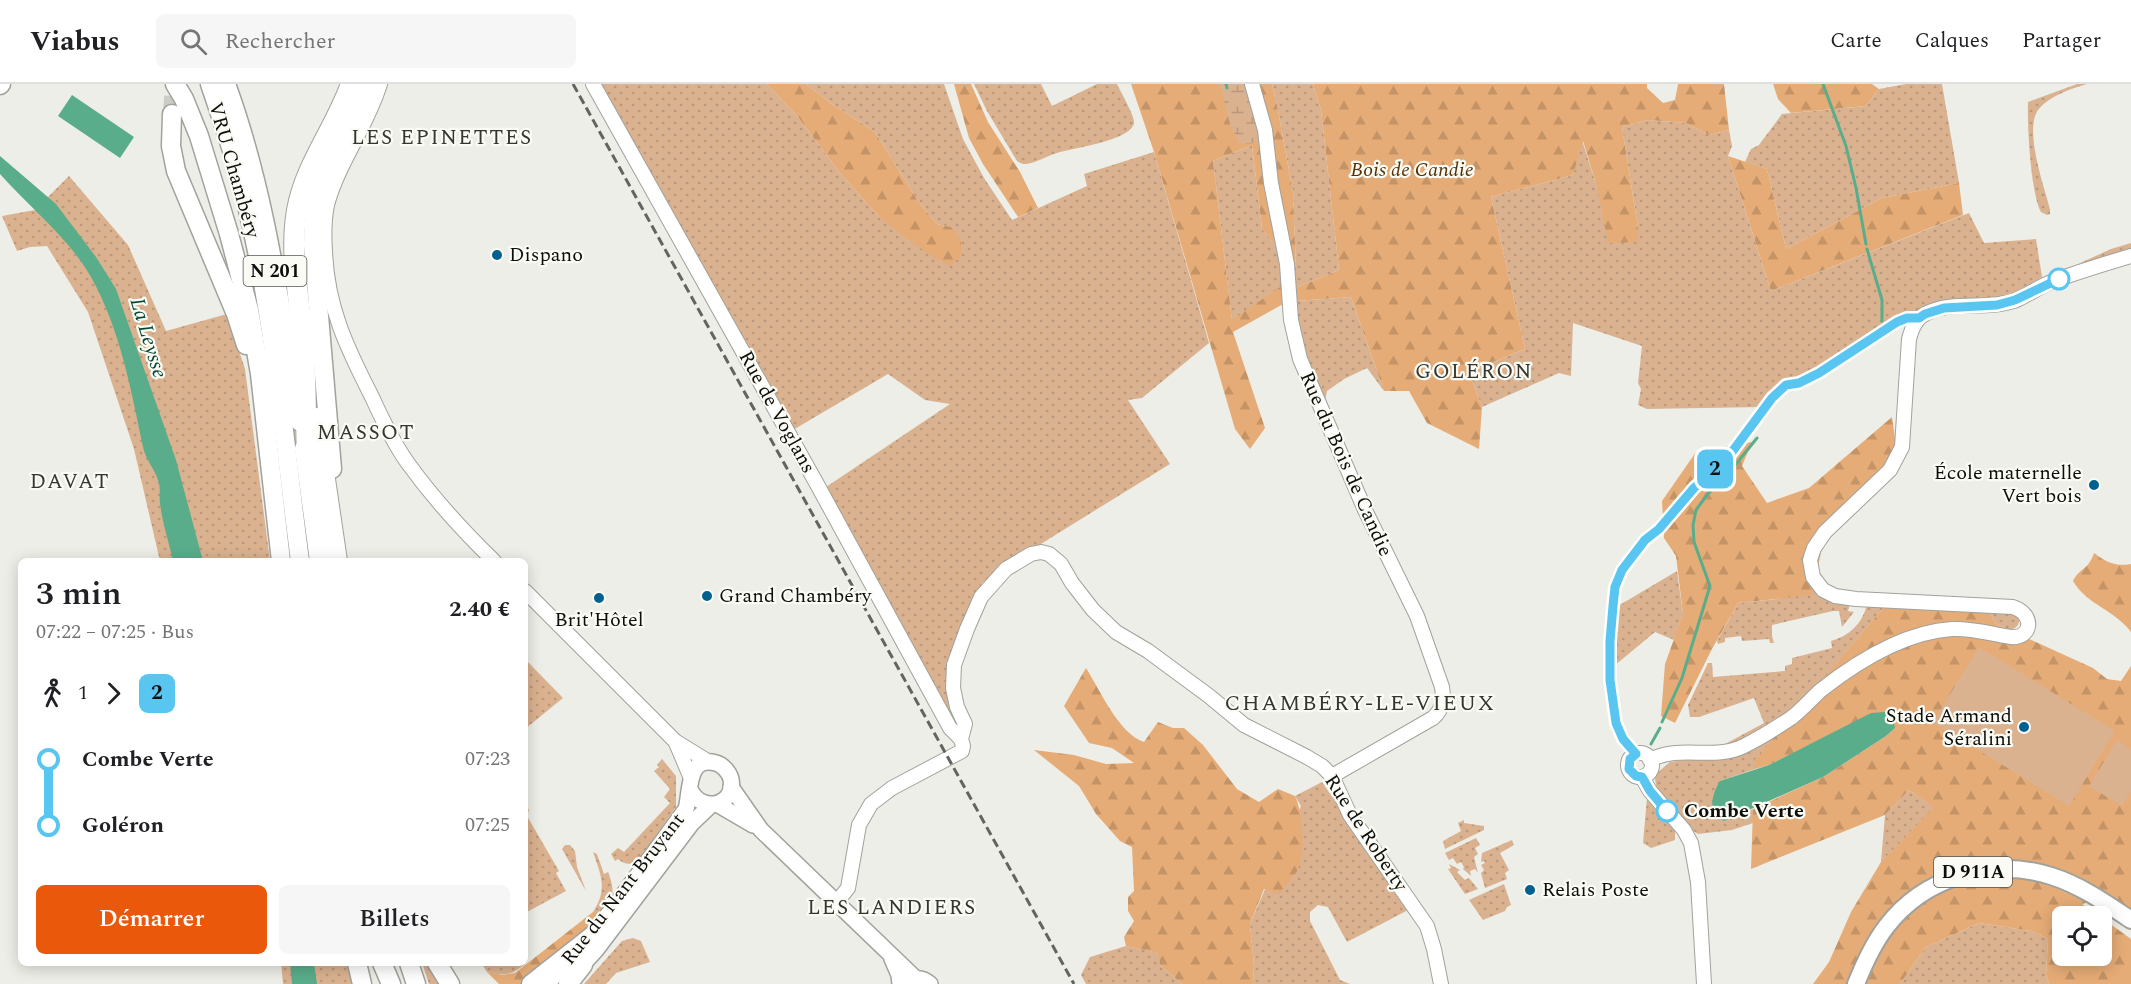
<!DOCTYPE html>
<html lang="fr">
<meta charset="utf-8">
<style>
:root{--surface:#fff;--page:#f6f6f6;--text:#202124;--muted:#757577;--line:#e0e0e0;--accent:#ea580c}
body{margin:0;font-family:Spectral,serif;background:var(--page);color:var(--text);height:100vh;display:flex;flex-direction:column;font-size:22px;white-space:nowrap}
*{box-sizing:border-box;margin:0}
p{font-size:20px;color:var(--muted)}
.icon{flex:none;width:33px;height:33px;fill:none;stroke:currentColor;stroke-width:2;stroke-linecap:round;stroke-linejoin:round}
.map{position:relative;flex:1;overflow:hidden}
.drawer{position:absolute;left:18px;top:474px;width:510px;height:408px;display:flex;flex-direction:column;background:var(--surface);border-radius:9px;box-shadow:0 3px 15px #0003}
.drawer>*{flex:none}
.badge{padding:0 12px;border-radius:9px;font-size:21px;line-height:39px}
.buttons{position:absolute;left:2052px;top:822px;display:grid;gap:12px}
.buttons a{display:grid;place-items:center;width:60px;height:60px;border-radius:9px;background:var(--surface);box-shadow:0 3px 15px #0003;font-size:30px}
.map>.badge{position:absolute;translate:-50% -50%;box-shadow:0 0 0 3px #fff}
.legs{display:flex;align-items:center;gap:9px;height:66px;padding:0 18px;font-size:20px}
.legs p{margin-inline-start:auto}
.summary{display:flex;align-items:center;justify-content:space-between;height:102px;padding:0 18px}
h1{font-size:33px;font-weight:600;line-height:45px}
.button{display:flex;gap:12px;margin-top:auto;padding:12px 18px}
.button a{flex:1;height:69px;border-radius:9px;background:var(--accent);color:#fff;font-size:24px;font-weight:600;line-height:69px;text-align:center}
.button a+a{background:var(--page);color:var(--text)}
ul{padding:0 18px;list-style:none}
li{display:flex;align-items:center;gap:21px;height:66px;font-size:22px}
li i{display:grid;place-items:center;width:9px;height:100%;margin:0 8px;background:currentColor}
li i::after{content:'';width:15px;height:15px;margin:-8px;border:4px solid;border-radius:50%;background:var(--surface)}
li p{margin-inline-start:auto}
li:first-child i{background:linear-gradient(#0000 50%,currentColor 0)}
li:last-child i{background:linear-gradient(currentColor 50%,#0000 0)}
header{display:flex;align-items:center;gap:36px;box-sizing:border-box;height:84px;padding:0 30px;background:var(--surface);border-bottom:2px solid var(--line)}
header strong{font-size:28px}
nav{display:flex;gap:33px;margin-inline-start:auto;font-size:21px}
.search{width:420px;height:54px;background:var(--page);display:flex;align-items:center;gap:15px;box-sizing:border-box;padding:0 21px;border-radius:9px;color:var(--muted);font-size:22px}
.map>svg:first-child{display:block}
.grass{fill:url(#grass-dots)}
.forest{fill:url(#forest-firs)}
.wetland{fill:url(#wetland-marsh)}
.park{fill:#dab290}
.water{fill:#5aad8a}
.lines{fill:none;stroke-linecap:round;stroke-linejoin:round}
.stream{stroke:#5aad8a;stroke-width:3}
.trunk-tunnel{stroke:#cbccc6;stroke-width:18;stroke-dasharray:18 9;stroke-linecap:butt}
.tertiary-casing{stroke:#a1a29b;stroke-width:16}
.secondary-casing{stroke:#a1a29b;stroke-width:18}
.primary-casing{stroke:#a1a29b;stroke-width:20}
.trunk-casing{stroke:#a1a29b;stroke-width:21}
.motorway-casing{stroke:#a1a29b;stroke-width:22}
.tertiary{stroke:#fff;stroke-width:14}
.secondary{stroke:#fff;stroke-width:15}
.primary{stroke:#fff;stroke-width:16}
.trunk{stroke:#fff;stroke-width:18}
.motorway{stroke:#fff;stroke-width:20}
.rail{stroke:#636460;stroke-width:3;stroke-dasharray:9 4.5;stroke-linecap:butt}
.line-1-casing{stroke:#fff;stroke-width:14}
.line-1{stroke:#59c6f2;stroke-width:9}
.poi-dot{fill:#006191;stroke:#fafbf4;stroke-width:2}
.stop-1-dot{fill:#fff;stroke:#59c6f2;stroke-width:3}
.labels{text-anchor:middle;dominant-baseline:central;stroke-width:4.5;stroke-linejoin:round;paint-order:stroke}
.shield{fill:#fafbf4;stroke:#545451;stroke-width:1.5}
.shield-label{font-size:18px;font-weight:bold;fill:#0d0d0b}
.street-label{font-size:20px;fill:#0d0d0b;stroke:#fafbf4}
.park-label{font-size:20px;font-style:italic;fill:#563004;stroke:#fafbf4}
.poi-label{font-size:20px;fill:#0d0d0b;stroke:#fafbf4;text-anchor:start}
.stop-label{font-size:20px;font-weight:bold;fill:#0d0d0b;stroke:#fafbf4;text-anchor:start}
.neighbourhood-label{font-size:21px;letter-spacing:1.5px;fill:#353630;stroke:#fafbf4}
.water-label{font-size:21px;font-style:italic;fill:#004831;stroke:#fafbf4}
.quarter-label{font-size:22px;letter-spacing:1.5px;fill:#353630;stroke:#fafbf4}
</style>
<header>
<strong>Viabus</strong>
<div class="search"><svg class="icon" aria-label="search" viewBox="0 0 24 24"><circle cx="10" cy="10" r="6"/><path d="M15 15l6 6"/></svg>Rechercher</div>
<nav><a>Carte</a><a>Calques</a><a>Partager</a></nav>
</header>
<div class="map">
<svg width="2131" height="900" viewBox="0 0 2131 900">
<defs>
<pattern id="grass-dots" width="8" height="8" patternUnits="userSpaceOnUse" patternTransform="scale(1.5)"><rect width="8" height="8" fill="#dab290"/><path d="M2 2h.1M6 6h.1" fill="none" stroke="#ba987b" stroke-width="1.8" stroke-linecap="round"/></pattern>
<pattern id="forest-firs" width="22" height="20" patternUnits="userSpaceOnUse" patternTransform="scale(1.5)"><rect width="22" height="20" fill="#e6ac77"/><path d="M5 1l3.5 6h-7zM16 11l3.5 6h-7z" fill="#c49366"/></pattern>
<pattern id="wetland-marsh" width="20" height="14" patternUnits="userSpaceOnUse" patternTransform="scale(1.5)"><rect width="20" height="14" fill="#dab290"/><path d="M1 5h8M5 5V1M11 12h8M15 12V8" fill="none" stroke="#ba987b"/></pattern>
</defs>
<rect width="100%" height="100%" fill="#edeee7"/>
<g class="grass">
<path d="M599,0H767L798,33L839,88L881,135L951,143L937,140L918,117L875,48L832,20L806,0H944L963,55L984,94L1012,136L1087,102L1084,90L1154,68L1209,259L1142,314L1128,316L1170,380L1044,458L982,499L951,574L949,618L955,640L953,641L826,403L950,320L925,316L888,290L793,346Z"/>
<path d="M974,0H1041L1052,22L1097,0H1117C1120,7 1135,32 1134,39C1131,57 1072,64 1057,69C1047,72 1036,79 1026,80C1021,80 1022,80 1017,77L987,27Z"/>
<path d="M1272,0H1313L1321,26L1339,186L1295,204L1297,217L1351,213L1384,307L1367,284L1344,295L1327,307L1321,336L1285,219L1232,237L1213,77L1252,61L1262,145L1296,186L1293,108L1277,21Z"/>
<path d="M1906,0H1942L1959,99L1882,114L1786,165L1767,85L1745,78L1751,65L1759,61L1782,30L1866,22L1879,5Z"/>
<path d="M2077,0H2087C2070,5 2049,12 2038,26C2024,46 2044,102 2050,125V130L2047,131L2041,128C2031,111 2027,40 2028,18Z"/>
<path d="M1648,36L1686,39L1709,51L1729,46L1732,62L1728,72L1771,207L1969,129L1984,159L2036,155L2042,193L2003,215L1895,234L1812,289L1781,297L1761,323L1647,325L1638,321L1641,305L1638,299L1642,262L1573,239L1571,292L1559,289L1482,323L1469,288L1525,265L1491,113L1573,91L1582,56L1597,103L1638,144L1622,43Z"/>
<path d="M69,92L128,161L166,247L227,230L245,285L270,477H160L134,365L88,228L47,162L30,163L17,167L2,132L35,126Z"/>
<path d="M2131,159V167L2078,180L2111,165Z"/>
<path d="M1677,487L1683,530L1674,556L1655,548L1614,582L1618,522Z"/>
<path d="M1808,500L1818,510L1850,520L1848,527L1854,528L1842,543L1839,527H1833L1772,541V552L1774,559H1770L1769,555L1742,557L1741,552L1725,554V558L1718,560L1717,557L1738,519L1777,515Z"/>
<path d="M1867,521L1884,523L1804,619L1750,654L1716,665L1764,639L1754,614L1699,633H1690L1688,621L1708,579H1712L1713,593L1785,587V582L1792,580V574L1832,564L1831,557C1849,552 1862,540 1867,521Z"/>
<path d="M2011,528L2019,532C2020,539 2018,544 2010,546L1996,540L1990,529Z"/>
<path d="M525,575L563,614L525,645Z"/>
<path d="M1787,640L1755,676V685L1720,697L1738,731L1753,725V739L1732,746L1698,750L1692,746L1657,706L1655,695L1657,689L1670,678L1698,674Z"/>
<path d="M662,675L676,692V723L637,778C630,781 623,780 618,775L615,777L611,770L618,764L624,768L670,719L664,713L670,705L654,687L659,683L657,681Z"/>
<path d="M1322,698L1410,825L1347,858L1328,823L1318,821L1310,828V837L1340,896L1350,900H1253L1254,881L1250,840L1301,722L1295,712Z"/>
<path d="M1909,706L1935,723L1881,778L1885,731Z"/>
<path d="M1647,714L1675,747V756L1651,764L1643,759Z"/>
<path d="M525,719L529,726L527,732L559,787L556,789L566,807L525,829Z"/>
<path d="M1464,736V739L1484,742V746L1445,765L1443,757L1461,747L1458,739Z"/>
<path d="M1476,754L1480,761L1475,764L1478,770L1474,773L1478,789L1475,785L1470,787L1471,792L1463,785L1464,783L1461,778L1457,780L1453,774L1449,776L1445,769Z"/>
<path d="M1512,756L1514,761L1500,769L1509,786L1505,789L1507,795L1485,804L1481,789L1484,786L1481,781L1485,779L1484,777L1481,778L1482,769Z"/>
<path d="M565,761H570L575,767L577,783L586,807L562,765Z"/>
<path d="M593,768L597,770L604,790L608,788C617,811 612,815 599,835L597,828H593C608,806 601,791 593,768Z"/>
<path d="M1449,780L1460,786L1457,788L1465,796L1469,794L1478,805L1465,810L1448,785L1451,784Z"/>
<path d="M1504,800L1511,821L1507,823L1505,827L1483,836L1469,816Z"/>
<path d="M1979,839L2031,847L2048,855L2046,891L2049,900H1900L1926,863Z"/>
<path d="M633,854L641,857L650,878L616,889L606,900H584L622,857Z"/>
<path d="M1126,862L1159,869L1160,881L1182,900H1086L1081,891L1090,873Z"/>
<path d="M281,879H350L354,900H283Z"/>
<path d="M422,879H431L443,900H429Z"/>
<path d="M481,879H524L525,880C511,892 504,892 487,888Z"/>
</g>
<g class="forest">
<path d="M767,0H806L832,20L875,48L918,117L937,140L951,143L961,156L962,171L950,182L928,170L881,135L839,88L798,33Z"/>
<path d="M954,0H971L988,38L1020,88L1038,124L1018,133L983,80L969,54Z"/>
<path d="M1131,0H1272L1277,21L1293,108L1296,187L1262,145L1252,61L1213,77L1232,236L1283,201L1285,219L1233,248L1265,344L1250,365L1235,345L1154,68Z"/>
<path d="M1313,0H1647V4L1663,19L1675,16L1678,0H1724L1729,46L1709,51L1686,39L1648,36L1622,43L1638,144L1637,158L1608,159L1597,103L1583,57L1573,91L1491,113L1525,265L1469,288L1482,323L1479,365L1427,339L1409,307H1384L1351,213L1296,217L1295,204L1339,186L1321,26Z"/>
<path d="M1773,0H1872L1879,5L1866,22L1791,29L1778,15Z"/>
<path d="M1728,72L1767,85L1786,165L1882,114L1959,99L1963,131L1771,207Z"/>
<path d="M1892,333L1899,384L1823,459L1812,511L1738,519L1712,565L1675,639L1661,632L1665,580L1683,530L1676,472L1664,454L1662,417L1696,368L1752,358L1742,382L1767,419L1809,404Z"/>
<path d="M2094,469C2106,478 2116,483 2131,480V548C2115,526 2087,521 2073,497C2080,483 2088,487 2094,469Z"/>
<path d="M1884,523L1990,529L1996,540L2093,584L2107,595L2121,597L2131,582V827L2109,812L2082,820L2099,832H2062V872H2102V834L2131,855V900H2049L2046,891L2048,855L2031,847L1979,839L1926,863L1900,900H1813L1829,878L1851,828L1881,778L1934,723L1909,706L1885,731L1751,785L1753,725L1823,693L1886,652L1895,644L1820,656L1769,681L1755,685V676Z"/>
<path d="M1086,584C1100,606 1119,650 1144,658L1158,638L1173,644H1184L1203,661L1237,705L1259,718L1278,705L1295,712C1303,728 1306,772 1297,787C1292,795 1285,803 1279,810L1264,805L1250,840L1254,881L1253,900H1182L1160,881L1158,869L1126,862L1124,853L1134,837L1128,827V813L1134,807L1132,763L1120,757L1096,730L1079,702L1034,666L1074,671L1106,680L1134,679L1112,664L1089,659L1064,622Z"/>
<path d="M593,828H597L599,835L524,900H499L487,888L502,891L515,889Z"/>
</g>
<path class="wetland" d="M1220,0H1250L1262,53C1255,60 1248,61 1239,59L1230,40Z"/>
<g class="park">
<path d="M1979,563L2115,647L2069,722L1933,638Z"/>
<path d="M2117,656L2131,665V707L2122,722L2089,702Z"/>
</g>
<g class="water">
<path d="M72,11L134,53L120,74L58,32Z"/>
<path d="M0,72L56,120L96,173L116,205L176,376L203,477H173C169,458 162,438 160,419C159,412 161,403 158,396C154,384 146,376 143,363C131,305 120,245 91,193C68,153 30,124 0,90Z"/>
<path d="M1885,628L1893,634L1895,644L1886,652L1823,693L1724,737C1706,730 1712,710 1720,697L1769,681L1871,629Z"/>
<path d="M290,879H314L317,900H292Z"/>
</g>
<g class="lines">
<g class="stream">
<path d="M1226,0L1227,4"/>
<path d="M1823,0L1846,62L1856,104L1866,160"/>
<path d="M1867,165L1882,216V237"/>
<path d="M1662,638L1682,594L1710,502L1694,458L1693,441L1696,426L1707,411L1728,390L1757,354"/>
<path d="M1651,660L1660,644"/>
</g>
<path class="trunk-tunnel" d="M172,30L174,0"/>
<g class="tertiary-casing">
<g id="tertiary">
<path d="M380,0C367,43 338,79 327,121C324,136 324,152 325,167C327,223 347,264 372,313C382,335 393,358 407,378C433,414 462,446 494,477"/>
<path d="M593,0L818,402L950,644L961,655"/>
<path d="M1252,0L1265,46L1271,99L1287,180L1291,236L1300,275L1365,426L1417,532L1442,603C1444,616 1443,625 1433,634L1332,692"/>
<path d="M525,507L675,657L709,678"/>
<path d="M676,659L690,692"/>
<circle cx="1640" cy="681" r="12"/>
<path d="M1650,676C1680,660 1714,677 1744,662C1760,654 1776,644 1791,634C1802,626 1811,615 1821,606C1858,577 1904,548 1952,545C1973,544 1990,550 2011,553C2031,555 2036,531 2013,523L1856,515L1835,512L1823,506L1813,493L1810,476L1814,464L1825,448L1890,386L1902,363L1909,255C1912,244 1916,234 1927,229C1953,216 1986,226 2014,217C2027,212 2038,203 2051,198C2077,188 2104,180 2131,172"/>
<path d="M1642,693L1650,707L1684,746L1691,759L1698,798L1704,900"/>
<path d="M836,819L848,804L859,741L871,720L892,704L962,667L963,662L961,655L965,640L957,623L953,604L954,581L967,545L981,513L1006,485L1031,470L1041,468L1049,470L1061,480L1072,499L1093,526L1116,548L1148,567L1209,612L1244,641L1307,673L1322,682L1332,692L1350,731L1427,842L1434,865L1441,900"/>
</g>
</g>
<g class="secondary-casing">
<g id="secondary">
<path d="M731,703L761,746L916,895"/>
<path d="M717,720L753,741"/>
<path d="M585,859L618,818L686,725C691,709 686,671 716,679C723,681 729,688 731,695C736,722 701,730 690,705"/>
<path d="M892,875L899,891L900,900"/>
<path d="M576,888L596,866L692,739L711,721"/>
<path d="M908,898C916,893 923,894 930,900"/>
<path d="M547,900L565,881"/>
</g>
</g>
<g class="primary-casing">
<path id="primary" d="M1856,900C1864,880 1873,860 1886,843C1924,793 1991,773 2051,792C2080,801 2106,819 2131,836"/>
</g>
<g class="trunk-casing">
<g id="trunk">
<path d="M175,0L184,15L199,52L229,150L249,226L260,290L281,477"/>
<path d="M210,0C223,39 237,77 246,117C275,236 284,357 300,477"/>
<path d="M226,0C266,109 280,224 300,338"/>
<path d="M0,1L1,0"/>
<path d="M172,30L171,62L176,87L236,230L246,261"/>
<path d="M304,365L319,477"/>
<path d="M332,385L313,161C313,136 316,112 326,88C339,58 358,32 368,0"/>
<path d="M357,879L362,900"/>
<path d="M382,879L391,900"/>
<path d="M409,879L416,900"/>
<path d="M437,879L450,900"/>
<path d="M531,900L592,852"/>
<path d="M568,900L583,881"/>
</g>
</g>
<g class="motorway-casing">
<g id="motorway">
<path d="M316,334L337,477"/>
<path d="M307,378C306,342 306,305 304,268C301,219 287,165 299,117C309,76 337,40 351,0"/>
</g>
</g>
<use href="#tertiary" class="tertiary"/>
<use href="#secondary" class="secondary"/>
<use href="#primary" class="primary"/>
<use href="#trunk" class="trunk"/>
<use href="#motorway" class="motorway"/>
<path class="rail" d="M573,0L1074,900"/>
</g>
<g class="lines">
<g class="line-1-casing">
<path id="line-1" d="M1667,727L1650,707L1642,693L1636,692L1629,685L1630,675L1636,670L1623,655L1616,639L1610,596V557L1613,522L1615,503L1622,486L1645,456L1659,445L1694,404L1729,372L1772,314L1786,301L1799,299L1819,289L1897,238L1907,234H1919L1925,230L1944,224L1997,221L2015,216L2059,195"/>
</g>
<use href="#line-1" class="line-1"/>
</g>
<g class="poi-dot">
<circle cx="497" cy="171" r="6"/>
<circle cx="2094" cy="401" r="6"/>
<circle cx="707" cy="512" r="6"/>
<circle cx="599" cy="514" r="6"/>
<circle cx="2024" cy="643" r="6"/>
<circle cx="1530" cy="806" r="6"/>
</g>
<g class="stop-1-dot">
<circle cx="2059" cy="195" r="10"/>
<circle cx="1667" cy="727" r="10"/>
</g>
<g class="labels">
<g class="shield">
<rect x="243.5" y="172" width="63" height="30" rx="4.5"/>
<rect x="1934" y="773" width="78" height="30" rx="4.5"/>
</g>
<g class="shield-label">
<text x="275" y="187">N 201</text>
<text x="1973" y="788">D 911A</text>
</g>
<g class="street-label">
<text transform="translate(234 86) rotate(74)">VRU Chambéry</text>
<text transform="translate(777 328) rotate(61)">Rue de Voglans</text>
<text transform="translate(1346 380) rotate(66)">Rue du Bois de Candie</text>
<text transform="translate(1366 749) rotate(57)">Rue de Roberty</text>
<text transform="translate(623 805) rotate(-52)">Rue du Nant Bruyant</text>
</g>
<g class="park-label">
<text x="1412" y="86">Bois de Candie</text>
</g>
<g class="poi-label">
<text x="509" y="171">Dispano</text>
<text x="2082" y="389" text-anchor="end">École maternelle<tspan x="2082" dy="23">Vert bois</tspan></text>
<text x="719" y="512">Grand Chambéry</text>
<text x="599" y="536" text-anchor="middle">Brit'Hôtel</text>
<text x="2012" y="632" text-anchor="end">Stade Armand<tspan x="2012" dy="23">Séralini</tspan></text>
<text x="1542" y="806">Relais Poste</text>
</g>
<g class="stop-label">
<text x="1684" y="727">Combe Verte</text>
</g>
<g class="neighbourhood-label">
<text x="442" y="54">LES EPINETTES</text>
<text x="1474" y="288">GOLÉRON</text>
<text x="366" y="349">MASSOT</text>
<text x="70" y="398">DAVAT</text>
<text x="892" y="824">LES LANDIERS</text>
</g>
<g class="water-label">
<text transform="translate(148 254) rotate(73)">La Leysse</text>
</g>
<g class="quarter-label">
<text x="1360" y="619">CHAMBÉRY-LE-VIEUX</text>
</g>
</g>
</svg>
<div class="buttons">
<a><svg class="icon" aria-label="locate" viewBox="0 0 24 24"><circle cx="12" cy="12" r="6"/><path d="M12 2v4M12 18v4M2 12h4M18 12h4"/></svg></a>
</div>
<b class="badge" style="left:1715px;top:385px;background:#59c6f2;color:#111">2</b>
<section class="drawer">
<div class="summary"><div><h1>3 min</h1><p>07:22 – 07:25 · Bus</p></div><b>2.40 €</b></div>
<div class="legs"><svg class="icon" aria-label="walk" viewBox="0 0 24 24"><circle cx="13" cy="4" r="2"/><path d="M13 8l-2 6 4 7M11 14l-3 7M7 12l3-4h3l4 4"/></svg>1<svg class="icon" aria-label="forward" viewBox="0 0 24 24"><path d="M9 5l7 7-7 7"/></svg><b class="badge" style="background:#59c6f2;color:#111">2</b></div>
<ul>
<li><i style="color:#59c6f2"></i><b>Combe Verte</b><p>07:23</p></li>
<li><i style="color:#59c6f2"></i><b>Goléron</b><p>07:25</p></li>
</ul>
<div class="button"><a>Démarrer</a><a>Billets</a></div>
</section>
</div>
